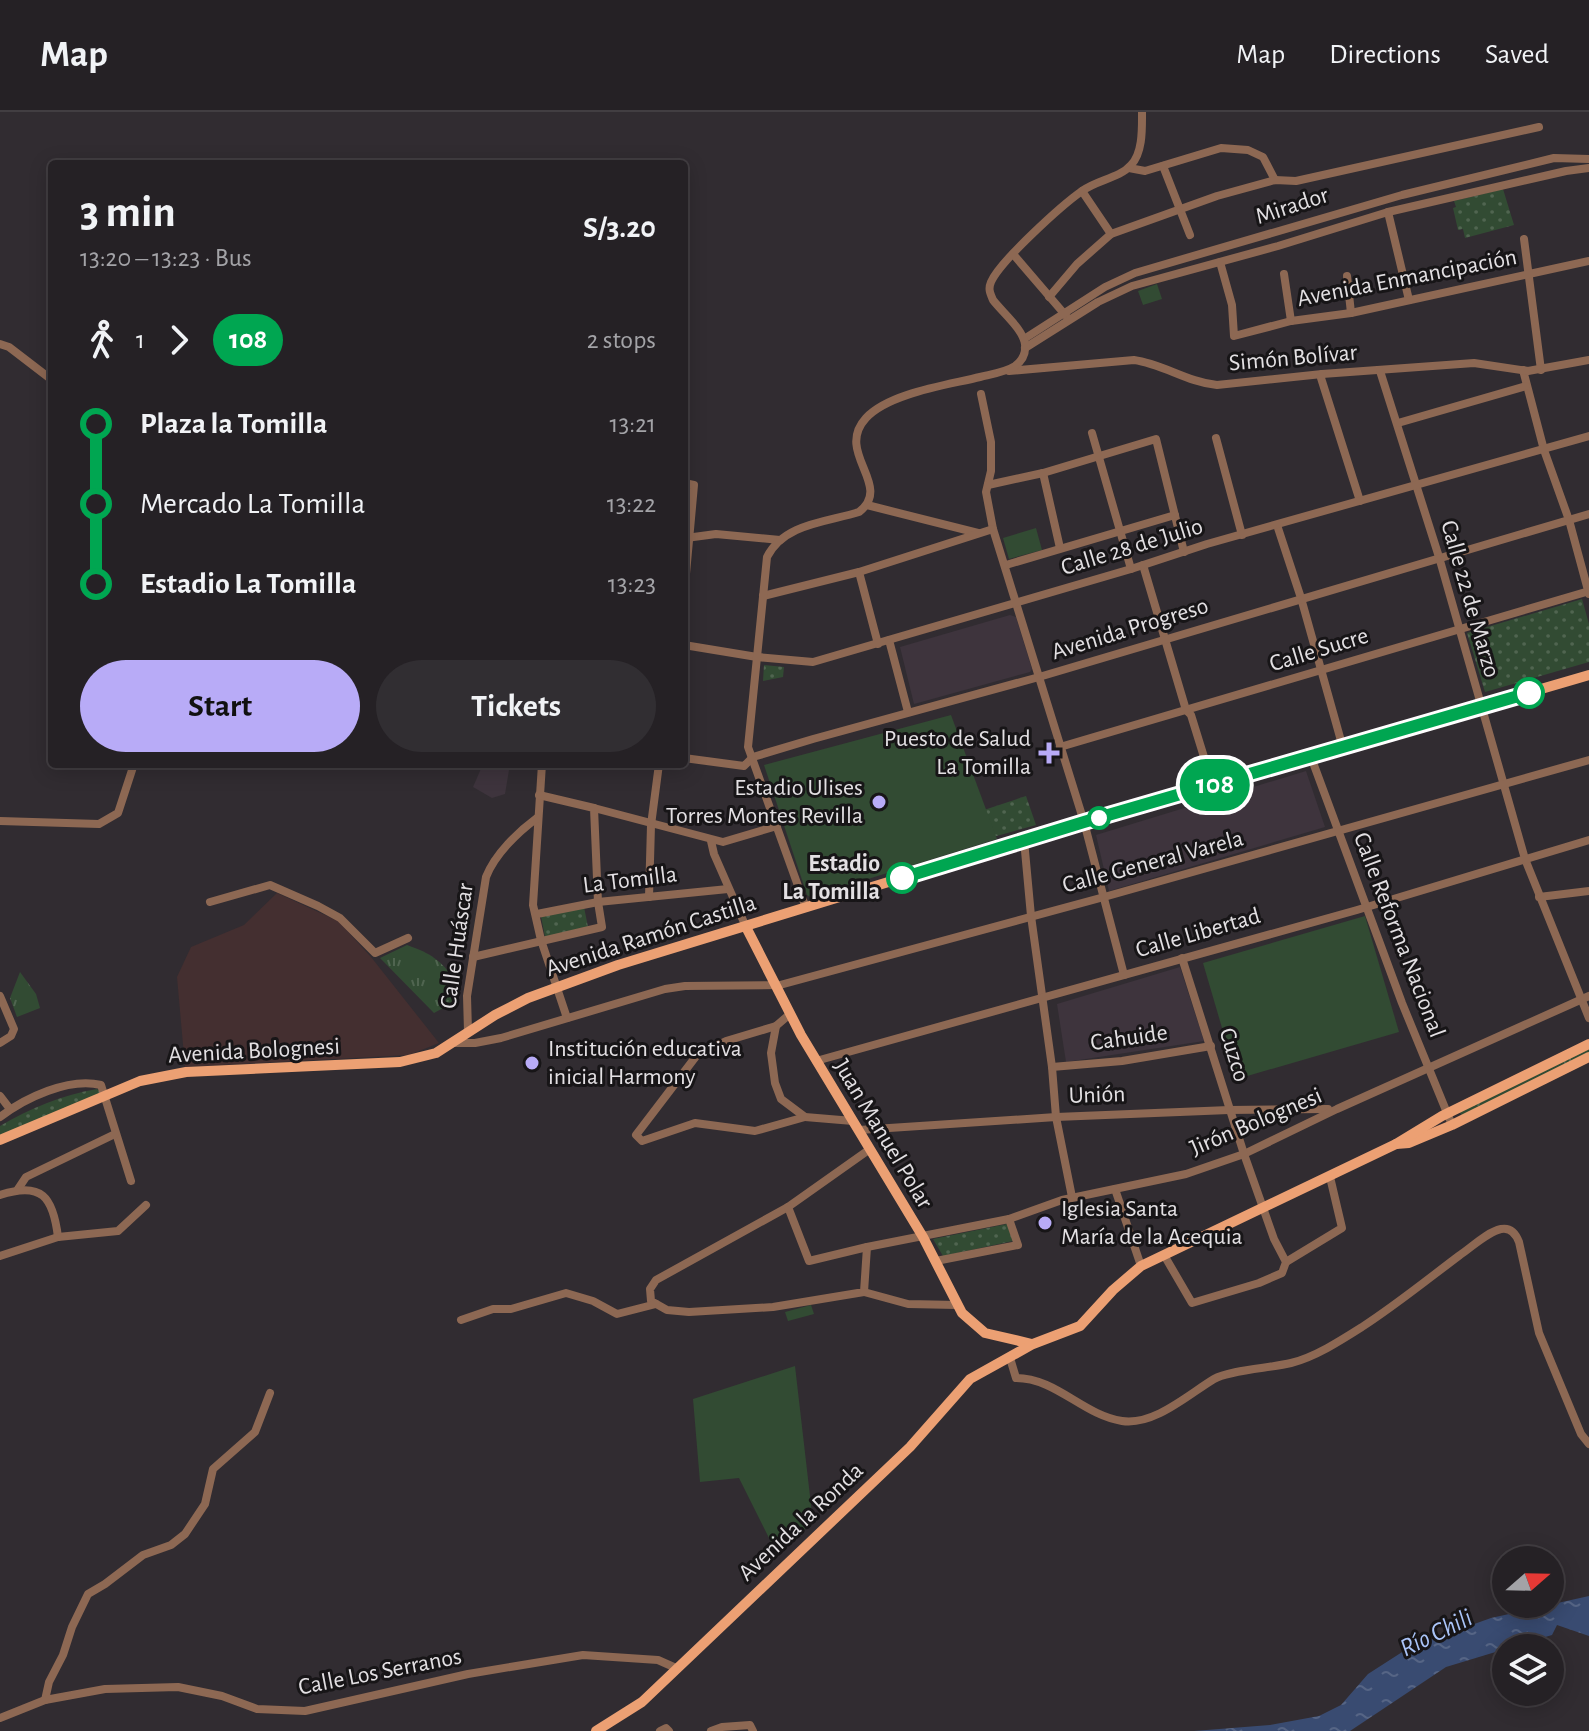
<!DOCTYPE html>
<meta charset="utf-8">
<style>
:root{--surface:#252125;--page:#312e32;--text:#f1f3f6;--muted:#a3a3a7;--line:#423e42;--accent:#b8abf7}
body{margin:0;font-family:"Alegreya Sans",sans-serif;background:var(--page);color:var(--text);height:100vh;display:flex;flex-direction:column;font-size:30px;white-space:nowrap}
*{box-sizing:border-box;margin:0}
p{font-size:26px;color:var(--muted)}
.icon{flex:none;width:44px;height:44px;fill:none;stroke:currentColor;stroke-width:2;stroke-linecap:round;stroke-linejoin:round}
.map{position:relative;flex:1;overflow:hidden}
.drawer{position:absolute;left:48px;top:48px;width:640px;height:608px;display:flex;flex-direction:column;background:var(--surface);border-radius:8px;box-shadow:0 4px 20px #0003,0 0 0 2px var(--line)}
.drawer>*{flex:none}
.badge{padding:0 16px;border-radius:26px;font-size:28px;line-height:52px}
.needle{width:52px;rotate:70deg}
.controls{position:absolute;left:1492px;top:1434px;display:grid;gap:16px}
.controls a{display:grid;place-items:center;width:72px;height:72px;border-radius:50%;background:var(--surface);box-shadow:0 4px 20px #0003,0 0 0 2px var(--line);font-size:40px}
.map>.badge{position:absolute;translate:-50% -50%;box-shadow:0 0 0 4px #fff}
.legs{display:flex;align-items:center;gap:12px;height:88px;padding:0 32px;font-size:26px}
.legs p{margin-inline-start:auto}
.head{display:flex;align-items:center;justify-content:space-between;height:136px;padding:0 32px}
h1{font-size:44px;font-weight:700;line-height:60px}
.action{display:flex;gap:16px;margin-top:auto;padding:16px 32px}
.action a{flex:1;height:92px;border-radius:48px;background:var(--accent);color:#111;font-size:32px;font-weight:700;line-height:92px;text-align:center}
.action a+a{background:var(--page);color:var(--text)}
ul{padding:0 32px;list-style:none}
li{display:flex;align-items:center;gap:28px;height:80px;font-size:30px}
li i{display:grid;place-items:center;width:12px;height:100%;margin:0 10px;background:currentColor}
li i::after{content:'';width:20px;height:20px;margin:-10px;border:6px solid;border-radius:50%;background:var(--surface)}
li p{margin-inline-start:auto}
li:first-child i{background:linear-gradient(#0000 50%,currentColor 0)}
li:last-child i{background:linear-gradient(currentColor 50%,#0000 0)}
header{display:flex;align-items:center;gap:48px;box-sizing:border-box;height:112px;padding:0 40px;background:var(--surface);border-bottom:2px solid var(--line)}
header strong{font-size:38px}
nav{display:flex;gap:44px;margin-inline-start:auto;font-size:28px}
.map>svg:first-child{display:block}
.industrial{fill:#442f30}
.built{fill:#3e343d}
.grass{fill:url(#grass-tufts)}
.park{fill:url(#park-dots)}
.garden{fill:#324b33}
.water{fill:url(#water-ripples)}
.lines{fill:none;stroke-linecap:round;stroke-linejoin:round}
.minor{stroke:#8d6853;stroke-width:8}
.major{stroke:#eca073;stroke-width:10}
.line-1-casing{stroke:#fff;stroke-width:18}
.line-1{stroke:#00a651;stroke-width:12}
.stop-1-dot{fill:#fff;stroke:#00a651;stroke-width:4}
.poi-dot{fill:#b8abf7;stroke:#171517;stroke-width:3}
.labels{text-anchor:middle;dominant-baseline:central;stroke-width:6;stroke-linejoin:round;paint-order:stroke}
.street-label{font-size:24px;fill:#e3e0e3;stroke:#171517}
.poi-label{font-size:24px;fill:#e3e0e3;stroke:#171517;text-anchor:end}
.stop-label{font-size:24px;font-weight:bold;fill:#e3e0e3;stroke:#171517;text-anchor:end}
.water-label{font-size:26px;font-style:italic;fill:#aac4f8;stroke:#171517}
</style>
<header>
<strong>Map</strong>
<nav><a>Map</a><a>Directions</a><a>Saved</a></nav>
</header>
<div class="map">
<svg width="1589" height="1619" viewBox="0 0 1589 1619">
<defs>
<pattern id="grass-tufts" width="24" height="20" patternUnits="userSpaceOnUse" patternTransform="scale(2)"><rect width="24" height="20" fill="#324b33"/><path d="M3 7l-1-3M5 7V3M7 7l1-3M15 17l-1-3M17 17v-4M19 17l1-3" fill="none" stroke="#506550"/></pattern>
<pattern id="park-dots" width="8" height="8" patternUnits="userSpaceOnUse" patternTransform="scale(2)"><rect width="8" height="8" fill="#324b33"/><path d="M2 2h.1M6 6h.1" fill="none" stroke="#506550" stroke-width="1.8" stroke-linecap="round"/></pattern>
<pattern id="water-ripples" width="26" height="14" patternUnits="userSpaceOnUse" patternTransform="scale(2)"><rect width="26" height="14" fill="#394b71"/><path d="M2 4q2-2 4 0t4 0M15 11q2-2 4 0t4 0" fill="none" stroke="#566585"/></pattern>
</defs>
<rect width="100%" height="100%" fill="#312c31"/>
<path class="industrial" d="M277,781L338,809L371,845L439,931L409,943L185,955L177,865L191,835L244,813Z"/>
<g class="built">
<path d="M1010,503L1016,505L1032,557L1030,560L914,592L900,535Z"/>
<path d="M483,652H510L505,682L492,686L473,675Z"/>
<path d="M1306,659L1325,715L1109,779L1096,723Z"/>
<path d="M1180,855L1204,929L1066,950L1057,892Z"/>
</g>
<g class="grass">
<path d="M407,833C432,842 439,847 456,869L454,890L434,901L380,846Z"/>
<path d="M20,860L36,882L40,896L17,905L10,886Z"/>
<path d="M1589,935V941L1462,1004L1459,999Z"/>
</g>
<g class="park">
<path d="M1503,77L1514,113L1465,126L1463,117L1458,118L1453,96L1456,95L1454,89Z"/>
<path d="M1582,487L1589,512V550L1485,580L1467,521Z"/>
<path d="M764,553L784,555L783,565L763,569Z"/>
<path d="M1026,684L1036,713L993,725L984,698Z"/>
<path d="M584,795L588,815L545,825L541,804Z"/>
<path d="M97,977L102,981L0,1024V1014C30,996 63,983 97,977Z"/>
<path d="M1007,1112L1013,1129L943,1144L933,1127Z"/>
</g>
<g class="garden">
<path d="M1157,172L1162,187L1143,193L1138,179Z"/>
<path d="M1036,416L1042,438L1009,447L1003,426Z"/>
<path d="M951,603L997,727L810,785L807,783L764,653Z"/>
<path d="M1365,804L1399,920L1237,967L1203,851Z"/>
<path d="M811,1193L814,1202L788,1209L785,1200Z"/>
<path d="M795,1254L813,1410L777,1442L739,1366L700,1370L693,1287Z"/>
</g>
<path class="water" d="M1589,1484V1524L1557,1513L1552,1523L1446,1555L1350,1619H1194L1270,1613L1319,1604L1341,1593L1368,1562L1410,1535L1491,1506Z"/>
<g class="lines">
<g class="minor">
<path d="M1163,54L1190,123"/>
<path d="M1129,56L1145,59L1221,36L1248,38L1263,45L1275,68"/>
<path d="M1082,79L1111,122"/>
<path d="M1388,100L1409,188"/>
<path d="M1524,127L1541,258"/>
<path d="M1013,142L1067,205"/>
<path d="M1220,150L1232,193L1234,224L1291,209L1351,201L1589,149"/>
<path d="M1284,162L1291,209"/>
<path d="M1347,164L1351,201"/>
<path d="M1049,185L1077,152L1111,122L1217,84L1275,68L1296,69L1539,15"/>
<path d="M1024,227L1105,175L1135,161L1402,83L1554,46L1589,47"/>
<path d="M0,232L9,235L52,268"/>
<path d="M1025,236L1098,190L1132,174L1278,134L1388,100L1566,59L1589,56"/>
<path d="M1523,258L1544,338L1569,408L1589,482"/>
<path d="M1009,259L1134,248C1163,252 1187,270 1217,273L1322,262L1474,251L1528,259L1589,248"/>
<path d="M1380,259L1439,445L1525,747L1589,906"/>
<path d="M1322,262L1321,266L1360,389"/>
<path d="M981,282L991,330V359L986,380L993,417L1084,710L1124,863"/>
<path d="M1398,311L1526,274"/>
<path d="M1092,321L1131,457"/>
<path d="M1216,326L1242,423"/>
<path d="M1043,361L1060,436"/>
<path d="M684,371L694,373L684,484"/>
<path d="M988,373L1043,361L1156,327L1184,440"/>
<path d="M867,393L978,421"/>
<path d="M1277,413L1301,486L1343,636"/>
<path d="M686,426L716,422L780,428"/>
<path d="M1006,453L1175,403"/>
<path d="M1143,453L1186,598L1191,603L1213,674"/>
<path d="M859,460L878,532"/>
<path d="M763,484L859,460L993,417"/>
<path d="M889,528L908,600"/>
<path d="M684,533L757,545L813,550L1131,457L1207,432L1589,324"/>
<path d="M1060,635L1589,479"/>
<path d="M1311,645L1402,891L1452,1013"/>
<path d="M684,646L744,654L753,645L813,627L1039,565L1589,402"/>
<path d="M542,652L533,793L541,828L567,906"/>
<path d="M594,696L723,730L777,714"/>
<path d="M0,709L99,712L118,701L134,652"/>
<path d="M1024,728L1031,804L1052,955L1056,1005L1072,1085"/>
<path d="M711,729L714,742L746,815"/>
<path d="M649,785L651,713L659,652"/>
<path d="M1539,785L1589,779"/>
<path d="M210,790L270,773L318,794L340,806L375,841L408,826"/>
<path d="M806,796L748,635L767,445C784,411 828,410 859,400C894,373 834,341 866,306C889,281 948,273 980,265C992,262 1006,260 1015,254C1022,249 1026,241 1025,232C1023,217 1002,200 993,188C990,181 988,177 991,170C1000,149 1062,93 1082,79C1096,68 1120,66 1131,53C1143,41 1142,16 1142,0"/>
<path d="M537,802L598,790L728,777"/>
<path d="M473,845L602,815L598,790L594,696L539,683"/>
<path d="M0,884L14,917L11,924L0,931"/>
<path d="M790,902L776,914L771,941L775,971L781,987L805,1005L853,1009"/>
<path d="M776,914L726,929L697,943L636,1023L642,1029L695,1011L755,1019L805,1005"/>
<path d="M468,919L467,884L486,765C495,742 518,720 537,706"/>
<path d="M453,931H475L501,926L665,877L685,874L780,873L1104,785L1589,648"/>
<path d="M816,949L1357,798L1589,728"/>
<path d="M1052,955L1122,949L1211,934"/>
<path d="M0,984L10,997"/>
<path d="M0,1005C25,986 69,965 101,973L131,1069"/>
<path d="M859,1018L1056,1005L1229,998L1328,997"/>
<path d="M870,1037L788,1095L656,1168L650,1177L651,1189L667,1198L689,1200L773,1195L864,1180L867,1135L1009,1107L1062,1088L1186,1062L1244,1042L1337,997L1589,884"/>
<path d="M18,1077L26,1065L115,1022"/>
<path d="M1115,1077L1141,1154"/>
<path d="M0,1083C42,1069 53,1085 58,1125"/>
<path d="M788,1095L809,1149L867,1135"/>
<path d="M1164,1143L1192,1191L1259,1171L1282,1161L1286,1150L1274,1127L1244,1042L1182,846"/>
<path d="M0,1144L58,1125L118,1119L146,1093"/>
<path d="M936,1149L1018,1133L1009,1107"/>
<path d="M1286,1150L1342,1116L1330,1065"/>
<path d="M864,1180L908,1192L957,1193"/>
<path d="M461,1208L493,1197H511L566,1181L593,1189L617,1202L656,1192"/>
<path d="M1010,1246L1016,1266C1056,1266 1083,1303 1122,1309C1154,1314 1189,1282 1214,1267C1229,1258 1271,1256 1291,1251C1315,1245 1340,1229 1362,1215C1396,1193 1428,1167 1460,1143C1472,1135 1487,1120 1501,1117C1511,1115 1516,1122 1519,1130L1539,1221L1581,1322L1589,1332"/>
<path d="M45,1588L49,1570L63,1543L72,1515L88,1482L105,1472L143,1443L171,1433L185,1422L205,1392L213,1357L255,1320L270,1281"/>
<path d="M0,1606L45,1588L105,1577L178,1575L222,1584L257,1597L305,1599L468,1562L583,1543L658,1548L676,1556"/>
<path d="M660,1619L666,1616L669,1619"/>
<path d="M711,1619L722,1615L750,1613L753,1619"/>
</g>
<g class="major">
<path d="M746,815L801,923L923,1125L962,1201L985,1221L1032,1232"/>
<path d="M0,1028L140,969L186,960L400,950L436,941L495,903L528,886L618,853L1084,710L1589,563"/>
<path d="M1396,1032L1409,1031L1452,1013L1589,945"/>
<path d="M596,1619L642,1590L910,1335L970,1267L1033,1232L1080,1214L1113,1178L1141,1154L1396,1032L1442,1004L1589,932"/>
</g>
</g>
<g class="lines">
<g class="line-1-casing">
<path id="line-1" d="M902,766L1084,710L1529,581"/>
</g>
<use href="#line-1" class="line-1"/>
</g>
<g class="stop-1-dot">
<circle cx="1529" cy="581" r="14"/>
<circle cx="1099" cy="706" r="10"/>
<circle cx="902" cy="766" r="14"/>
</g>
<g class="poi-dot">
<path d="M1045 629h8v8h8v8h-8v8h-8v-8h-8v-8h8z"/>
<circle cx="879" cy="690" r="8"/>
<circle cx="532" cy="951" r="8"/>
<circle cx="1045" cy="1111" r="8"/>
</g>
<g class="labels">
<g class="street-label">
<text transform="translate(1292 94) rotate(-18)">Mirador</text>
<text transform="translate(1407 166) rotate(-11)">Avenida Enmancipación</text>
<text transform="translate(1293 246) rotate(-5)">Simón Bolívar</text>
<text transform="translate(1132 435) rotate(-17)">Calle 28 de Julio</text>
<text transform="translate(1470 487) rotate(74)">Calle 22 de Marzo</text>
<text transform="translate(1130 517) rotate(-17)">Avenida Progreso</text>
<text transform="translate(1319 538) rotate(-17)">Calle Sucre</text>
<text transform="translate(1153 750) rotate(-15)">Calle General Varela</text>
<text transform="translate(630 768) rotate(-7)">La Tomilla</text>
<text transform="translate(1198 821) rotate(-16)">Calle Libertad</text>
<text transform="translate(1399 823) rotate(69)">Calle Reforma Nacional</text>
<text transform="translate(651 824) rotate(-18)">Avenida Ramón Castilla</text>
<text transform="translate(457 834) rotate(-82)">Calle Huáscar</text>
<text transform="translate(1129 926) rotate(-8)">Cahuide</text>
<text transform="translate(254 939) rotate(-3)">Avenida Bolognesi</text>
<text transform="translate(1234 943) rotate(73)">Cuzco</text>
<text transform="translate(1097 983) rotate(-2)">Unión</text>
<text transform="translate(1256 1010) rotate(-23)">Jirón Bolognesi</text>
<text transform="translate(883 1022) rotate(59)">Juan Manuel Polar</text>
<text transform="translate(801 1410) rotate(-43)">Avenida la Ronda</text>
<text transform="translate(380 1560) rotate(-11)">Calle Los Serranos</text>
</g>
<g class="poi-label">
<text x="1031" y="627">Puesto de Salud<tspan x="1031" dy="28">La Tomilla</tspan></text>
<text x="863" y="676">Estadio Ulises<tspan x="863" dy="28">Torres Montes Revilla</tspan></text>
<text x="548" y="937" text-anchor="start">Institución educativa<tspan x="548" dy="28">inicial Harmony</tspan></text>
<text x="1061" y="1097" text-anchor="start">Iglesia Santa<tspan x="1061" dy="28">María de la Acequia</tspan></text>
</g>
<g class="stop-label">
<text x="880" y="752">Estadio<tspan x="880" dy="28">La Tomilla</tspan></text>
</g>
<g class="water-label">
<text transform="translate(1436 1521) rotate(-26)">Río Chili</text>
</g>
</g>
</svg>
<div class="controls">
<a><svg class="needle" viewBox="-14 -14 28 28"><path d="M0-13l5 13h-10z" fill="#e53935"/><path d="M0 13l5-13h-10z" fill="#a3a3a7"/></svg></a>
<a><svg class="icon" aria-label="layers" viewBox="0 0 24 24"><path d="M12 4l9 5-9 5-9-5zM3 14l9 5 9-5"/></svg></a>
</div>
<b class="badge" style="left:1215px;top:673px;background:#00a651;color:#fff">108</b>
<section class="drawer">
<div class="head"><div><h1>3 min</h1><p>13:20 – 13:23 · Bus</p></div><b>S/3.20</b></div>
<div class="legs"><svg class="icon" aria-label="walk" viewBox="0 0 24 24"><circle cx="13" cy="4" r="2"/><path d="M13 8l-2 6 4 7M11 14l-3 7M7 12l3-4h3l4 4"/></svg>1<svg class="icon" aria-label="forward" viewBox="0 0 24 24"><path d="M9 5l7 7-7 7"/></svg><b class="badge" style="background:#00a651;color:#fff">108</b><p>2 stops</p></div>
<ul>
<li><i style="color:#00a651"></i><b>Plaza la Tomilla</b><p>13:21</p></li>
<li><i style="color:#00a651"></i><span>Mercado La Tomilla</span><p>13:22</p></li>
<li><i style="color:#00a651"></i><b>Estadio La Tomilla</b><p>13:23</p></li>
</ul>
<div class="action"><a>Start</a><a>Tickets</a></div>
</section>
</div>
